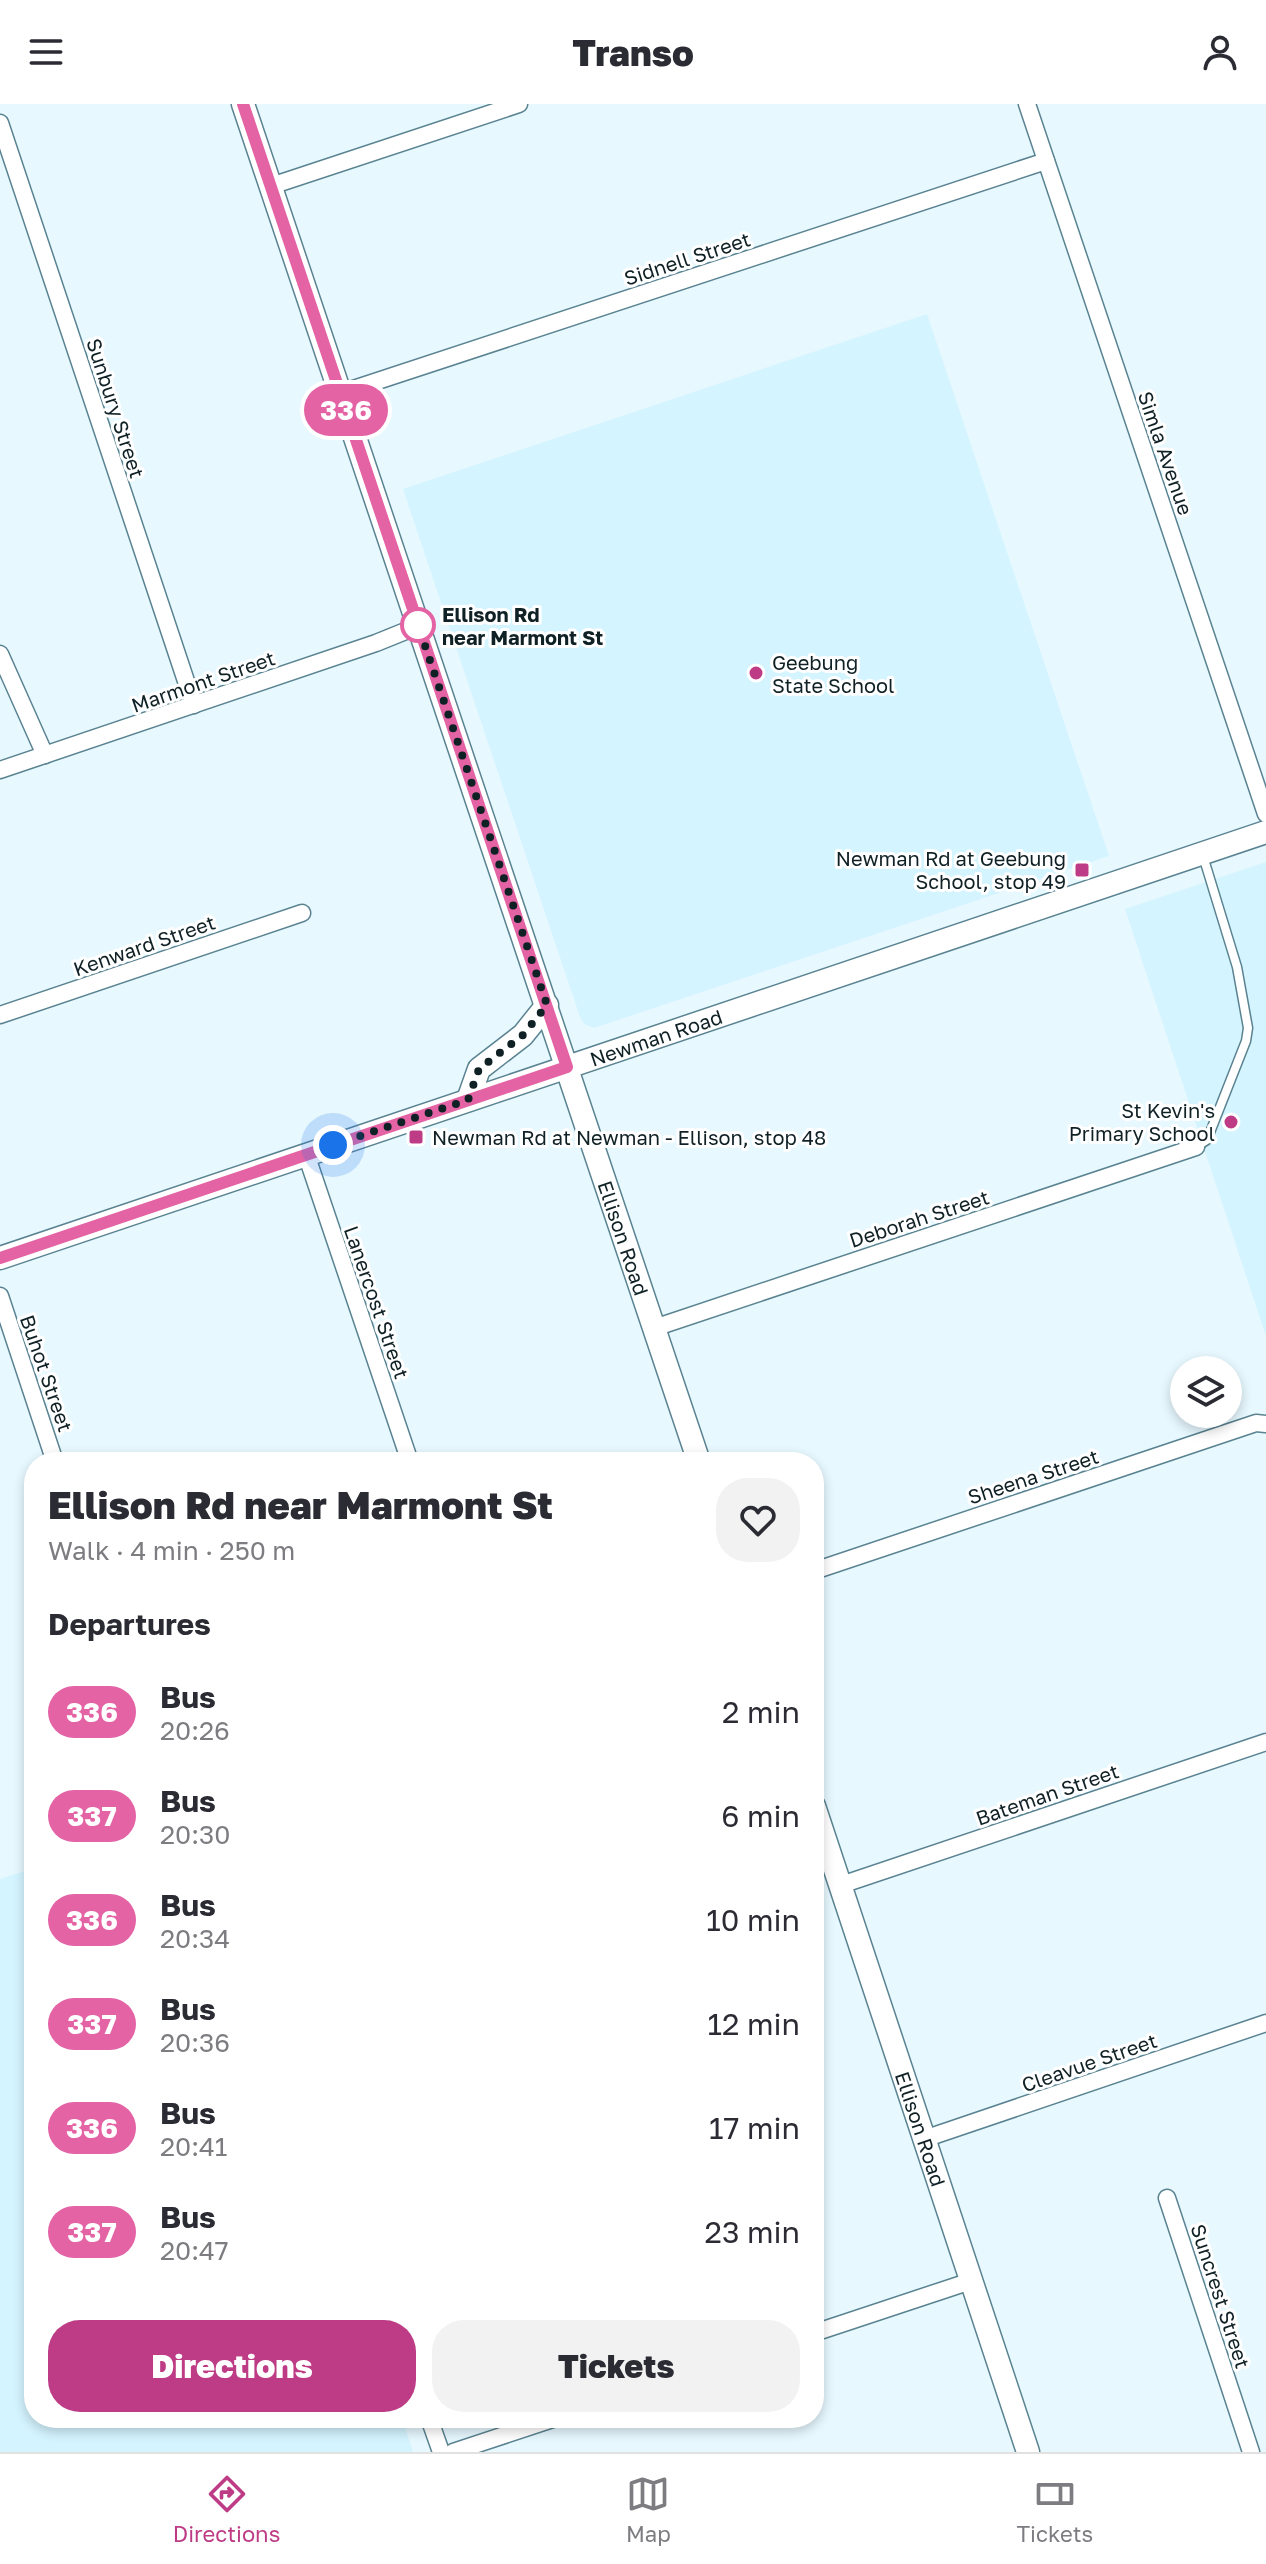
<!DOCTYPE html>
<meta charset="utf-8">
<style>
:root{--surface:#fff;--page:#f2f2f3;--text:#2b2b33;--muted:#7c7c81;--line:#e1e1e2;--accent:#bd3c85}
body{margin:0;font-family:"Golos Text",sans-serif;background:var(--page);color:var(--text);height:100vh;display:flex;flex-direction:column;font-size:30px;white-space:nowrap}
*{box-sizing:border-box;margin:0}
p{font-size:26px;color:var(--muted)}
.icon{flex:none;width:44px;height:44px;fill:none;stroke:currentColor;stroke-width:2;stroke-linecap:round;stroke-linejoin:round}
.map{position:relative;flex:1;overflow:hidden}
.side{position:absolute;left:24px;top:1348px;width:800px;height:976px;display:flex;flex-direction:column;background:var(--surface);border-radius:32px;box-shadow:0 4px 12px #0003}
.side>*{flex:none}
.badge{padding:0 16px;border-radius:26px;font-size:28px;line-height:52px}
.controls{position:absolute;left:1170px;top:1252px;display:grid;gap:16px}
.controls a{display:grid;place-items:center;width:72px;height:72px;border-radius:50%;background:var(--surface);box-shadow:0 4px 12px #0003;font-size:40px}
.you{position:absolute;width:40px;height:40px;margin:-20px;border:6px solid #fff;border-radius:50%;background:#1a73e8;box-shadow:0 0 0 12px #1a73e833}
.map>.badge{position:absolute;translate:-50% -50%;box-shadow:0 0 0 4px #fff}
h2{padding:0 24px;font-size:30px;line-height:72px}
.round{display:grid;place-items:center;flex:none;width:84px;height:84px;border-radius:32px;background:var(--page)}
.head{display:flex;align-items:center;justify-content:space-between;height:136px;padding:0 24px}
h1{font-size:38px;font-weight:800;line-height:60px}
.action{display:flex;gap:16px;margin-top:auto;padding:16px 24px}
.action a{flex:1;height:92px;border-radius:32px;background:var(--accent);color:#fff;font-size:32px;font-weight:800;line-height:92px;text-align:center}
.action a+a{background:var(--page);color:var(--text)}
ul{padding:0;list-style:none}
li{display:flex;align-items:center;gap:24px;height:104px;padding:0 24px}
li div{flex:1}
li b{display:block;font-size:30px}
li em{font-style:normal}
li .badge{min-width:88px;font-weight:700;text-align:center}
header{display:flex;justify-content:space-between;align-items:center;height:104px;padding:0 24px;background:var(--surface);font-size:36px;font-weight:800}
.tab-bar{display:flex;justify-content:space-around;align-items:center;height:112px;border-top:2px solid var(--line);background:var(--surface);font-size:22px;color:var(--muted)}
.tab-bar a{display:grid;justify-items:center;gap:4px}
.tab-bar .active{color:var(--accent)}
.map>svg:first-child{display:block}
.built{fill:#d4f4ff}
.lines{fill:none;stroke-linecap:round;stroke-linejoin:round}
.lane-casing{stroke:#5a8391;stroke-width:11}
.street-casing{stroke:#5a8391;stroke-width:19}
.secondary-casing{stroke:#5a8391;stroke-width:25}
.lane{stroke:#fff;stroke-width:8}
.street{stroke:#fff;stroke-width:16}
.secondary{stroke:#fff;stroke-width:22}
.line-casing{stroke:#fff;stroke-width:18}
.line{stroke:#e463a4;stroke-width:12}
.walk{stroke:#102126;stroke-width:8;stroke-dasharray:0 14.4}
.stop-dot{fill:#fff;stroke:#e463a4;stroke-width:4}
.poi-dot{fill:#bd3c85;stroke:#fff;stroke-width:3}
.labels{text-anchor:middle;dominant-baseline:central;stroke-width:6;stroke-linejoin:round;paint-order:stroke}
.street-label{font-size:20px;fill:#102126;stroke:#fff}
.stop-label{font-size:20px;font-weight:bold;fill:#102126;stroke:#fff;text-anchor:start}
.poi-label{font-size:20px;fill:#102126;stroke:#fff;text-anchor:start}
</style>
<header><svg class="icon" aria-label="menu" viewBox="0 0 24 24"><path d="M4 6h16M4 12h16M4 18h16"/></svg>Transo<svg class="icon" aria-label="person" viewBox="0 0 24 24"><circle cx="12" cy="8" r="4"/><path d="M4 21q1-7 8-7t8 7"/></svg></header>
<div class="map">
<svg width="1266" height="2348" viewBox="0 0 1266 2348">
<rect width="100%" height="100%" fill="#e7f8ff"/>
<g class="built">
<path d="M927,210L1109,752L594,924L584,920L580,913L403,385Z"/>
<path d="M1266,758V1232L1125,805Z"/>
<path d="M34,1764V2314H402L413,2348H0V1775Z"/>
</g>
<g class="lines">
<g class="lane-casing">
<path id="lane" d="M1196,1043L1207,1036L1246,937L1248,924L1237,863L1203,752"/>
</g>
<g class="street-casing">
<g id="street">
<path d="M1027,0L1266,710"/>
<path d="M0,19L194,601"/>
<path d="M271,82L519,0"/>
<path d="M341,289L1046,57"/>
<path d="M0,550L45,651"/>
<path d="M0,666L376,539L418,522"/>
<path d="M0,911L302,809"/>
<path d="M306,1050L410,1358"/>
<path d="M0,1192L55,1358"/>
<path d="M654,1224L1196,1043"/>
<path d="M814,1467L1256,1319L1266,1320"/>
<path d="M841,1781L1266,1638"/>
<path d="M924,2035L1266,1919"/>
<path d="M1167,2094L1251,2348"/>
<path d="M814,2229L971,2177"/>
<path d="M429,2314L441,2348"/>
<path d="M453,2348L556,2314"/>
</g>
</g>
<g class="secondary-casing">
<g id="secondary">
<path id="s1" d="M243,0L699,1358"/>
<path d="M468,996L479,965L523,931L547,901"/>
<path id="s2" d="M0,1154L1266,728"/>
<path id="s3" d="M814,1702L1028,2348"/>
</g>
</g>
<use href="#lane" class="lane"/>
<use href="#street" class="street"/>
<use href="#secondary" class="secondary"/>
</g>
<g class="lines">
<g class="line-casing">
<path id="line" d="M0,1154L567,963L243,0"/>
</g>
<use href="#line" class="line"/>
<path class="walk" d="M333,1041L468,996L479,965L523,931L547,901L418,521"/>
</g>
<circle class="stop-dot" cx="418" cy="521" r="16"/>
<g class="poi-dot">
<circle cx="756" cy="569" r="8"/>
<rect x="1074" y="758" width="16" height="16" rx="4"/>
<circle cx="1231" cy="1018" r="8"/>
<rect x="408" y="1025" width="16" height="16" rx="4"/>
</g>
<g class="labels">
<g class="street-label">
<text transform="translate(687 154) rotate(-18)">Sidnell Street</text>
<text transform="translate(116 304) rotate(72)">Sunbury Street</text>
<text transform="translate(1166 349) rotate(71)">Simla Avenue</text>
<text transform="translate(203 577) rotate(-19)">Marmont Street</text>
<text transform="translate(144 841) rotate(-19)">Kenward Street</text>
<text stroke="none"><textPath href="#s2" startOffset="692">Newman Road</textPath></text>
<text transform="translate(919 1114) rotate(-18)">Deborah Street</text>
<text stroke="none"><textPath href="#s1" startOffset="1196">Ellison Road</textPath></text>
<text transform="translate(377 1198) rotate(71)">Lanercost Street</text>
<text transform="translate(47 1269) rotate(71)">Buhot Street</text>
<text transform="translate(1033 1372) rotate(-18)">Sheena Street</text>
<text transform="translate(1047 1690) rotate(-19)">Bateman Street</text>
<text transform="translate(1089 1958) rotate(-19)">Cleavue Street</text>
<text stroke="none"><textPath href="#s3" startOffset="340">Ellison Road</textPath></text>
<text transform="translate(1221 2192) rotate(72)">Suncrest Street</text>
</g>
<g class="stop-label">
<text x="442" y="510">Ellison Rd<tspan x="442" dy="23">near Marmont St</tspan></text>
</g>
<g class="poi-label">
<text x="772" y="558">Geebung<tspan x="772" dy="23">State School</tspan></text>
<text x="1066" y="754" text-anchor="end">Newman Rd at Geebung<tspan x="1066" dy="23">School, stop 49</tspan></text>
<text x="1215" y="1006" text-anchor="end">St Kevin's<tspan x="1215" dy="23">Primary School</tspan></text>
<text x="432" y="1033">Newman Rd at Newman - Ellison, stop 48</text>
</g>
</g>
</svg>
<div class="controls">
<a><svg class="icon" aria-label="layers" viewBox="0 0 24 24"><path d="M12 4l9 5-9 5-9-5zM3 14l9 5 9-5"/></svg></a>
</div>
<div class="you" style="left:333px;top:1041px"></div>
<b class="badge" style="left:346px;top:306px;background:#e463a4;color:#fff">336</b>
<section class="side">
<div class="head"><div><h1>Ellison Rd near Marmont St</h1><p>Walk · 4 min · 250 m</p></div><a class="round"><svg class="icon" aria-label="heart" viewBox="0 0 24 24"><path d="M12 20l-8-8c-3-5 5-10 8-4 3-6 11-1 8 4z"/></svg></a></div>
<h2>Departures</h2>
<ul>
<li><span class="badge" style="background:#e463a4;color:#fff">336</span><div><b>Bus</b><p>20:26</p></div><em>2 min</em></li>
<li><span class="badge" style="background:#e463a4;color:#fff">337</span><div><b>Bus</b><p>20:30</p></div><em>6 min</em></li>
<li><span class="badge" style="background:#e463a4;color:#fff">336</span><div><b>Bus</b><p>20:34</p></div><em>10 min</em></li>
<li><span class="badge" style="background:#e463a4;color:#fff">337</span><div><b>Bus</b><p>20:36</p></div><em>12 min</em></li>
<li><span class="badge" style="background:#e463a4;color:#fff">336</span><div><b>Bus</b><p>20:41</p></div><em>17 min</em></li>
<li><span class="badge" style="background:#e463a4;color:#fff">337</span><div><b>Bus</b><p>20:47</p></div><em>23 min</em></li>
</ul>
<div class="action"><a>Directions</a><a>Tickets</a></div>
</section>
</div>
<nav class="tab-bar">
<a class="active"><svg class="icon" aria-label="directions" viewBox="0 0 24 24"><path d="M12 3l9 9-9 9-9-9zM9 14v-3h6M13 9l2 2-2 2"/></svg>Directions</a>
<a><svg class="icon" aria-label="map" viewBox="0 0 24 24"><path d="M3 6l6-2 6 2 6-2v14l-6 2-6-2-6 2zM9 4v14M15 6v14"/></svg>Map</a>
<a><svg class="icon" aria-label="tickets" viewBox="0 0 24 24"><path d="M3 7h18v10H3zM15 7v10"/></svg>Tickets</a>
</nav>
